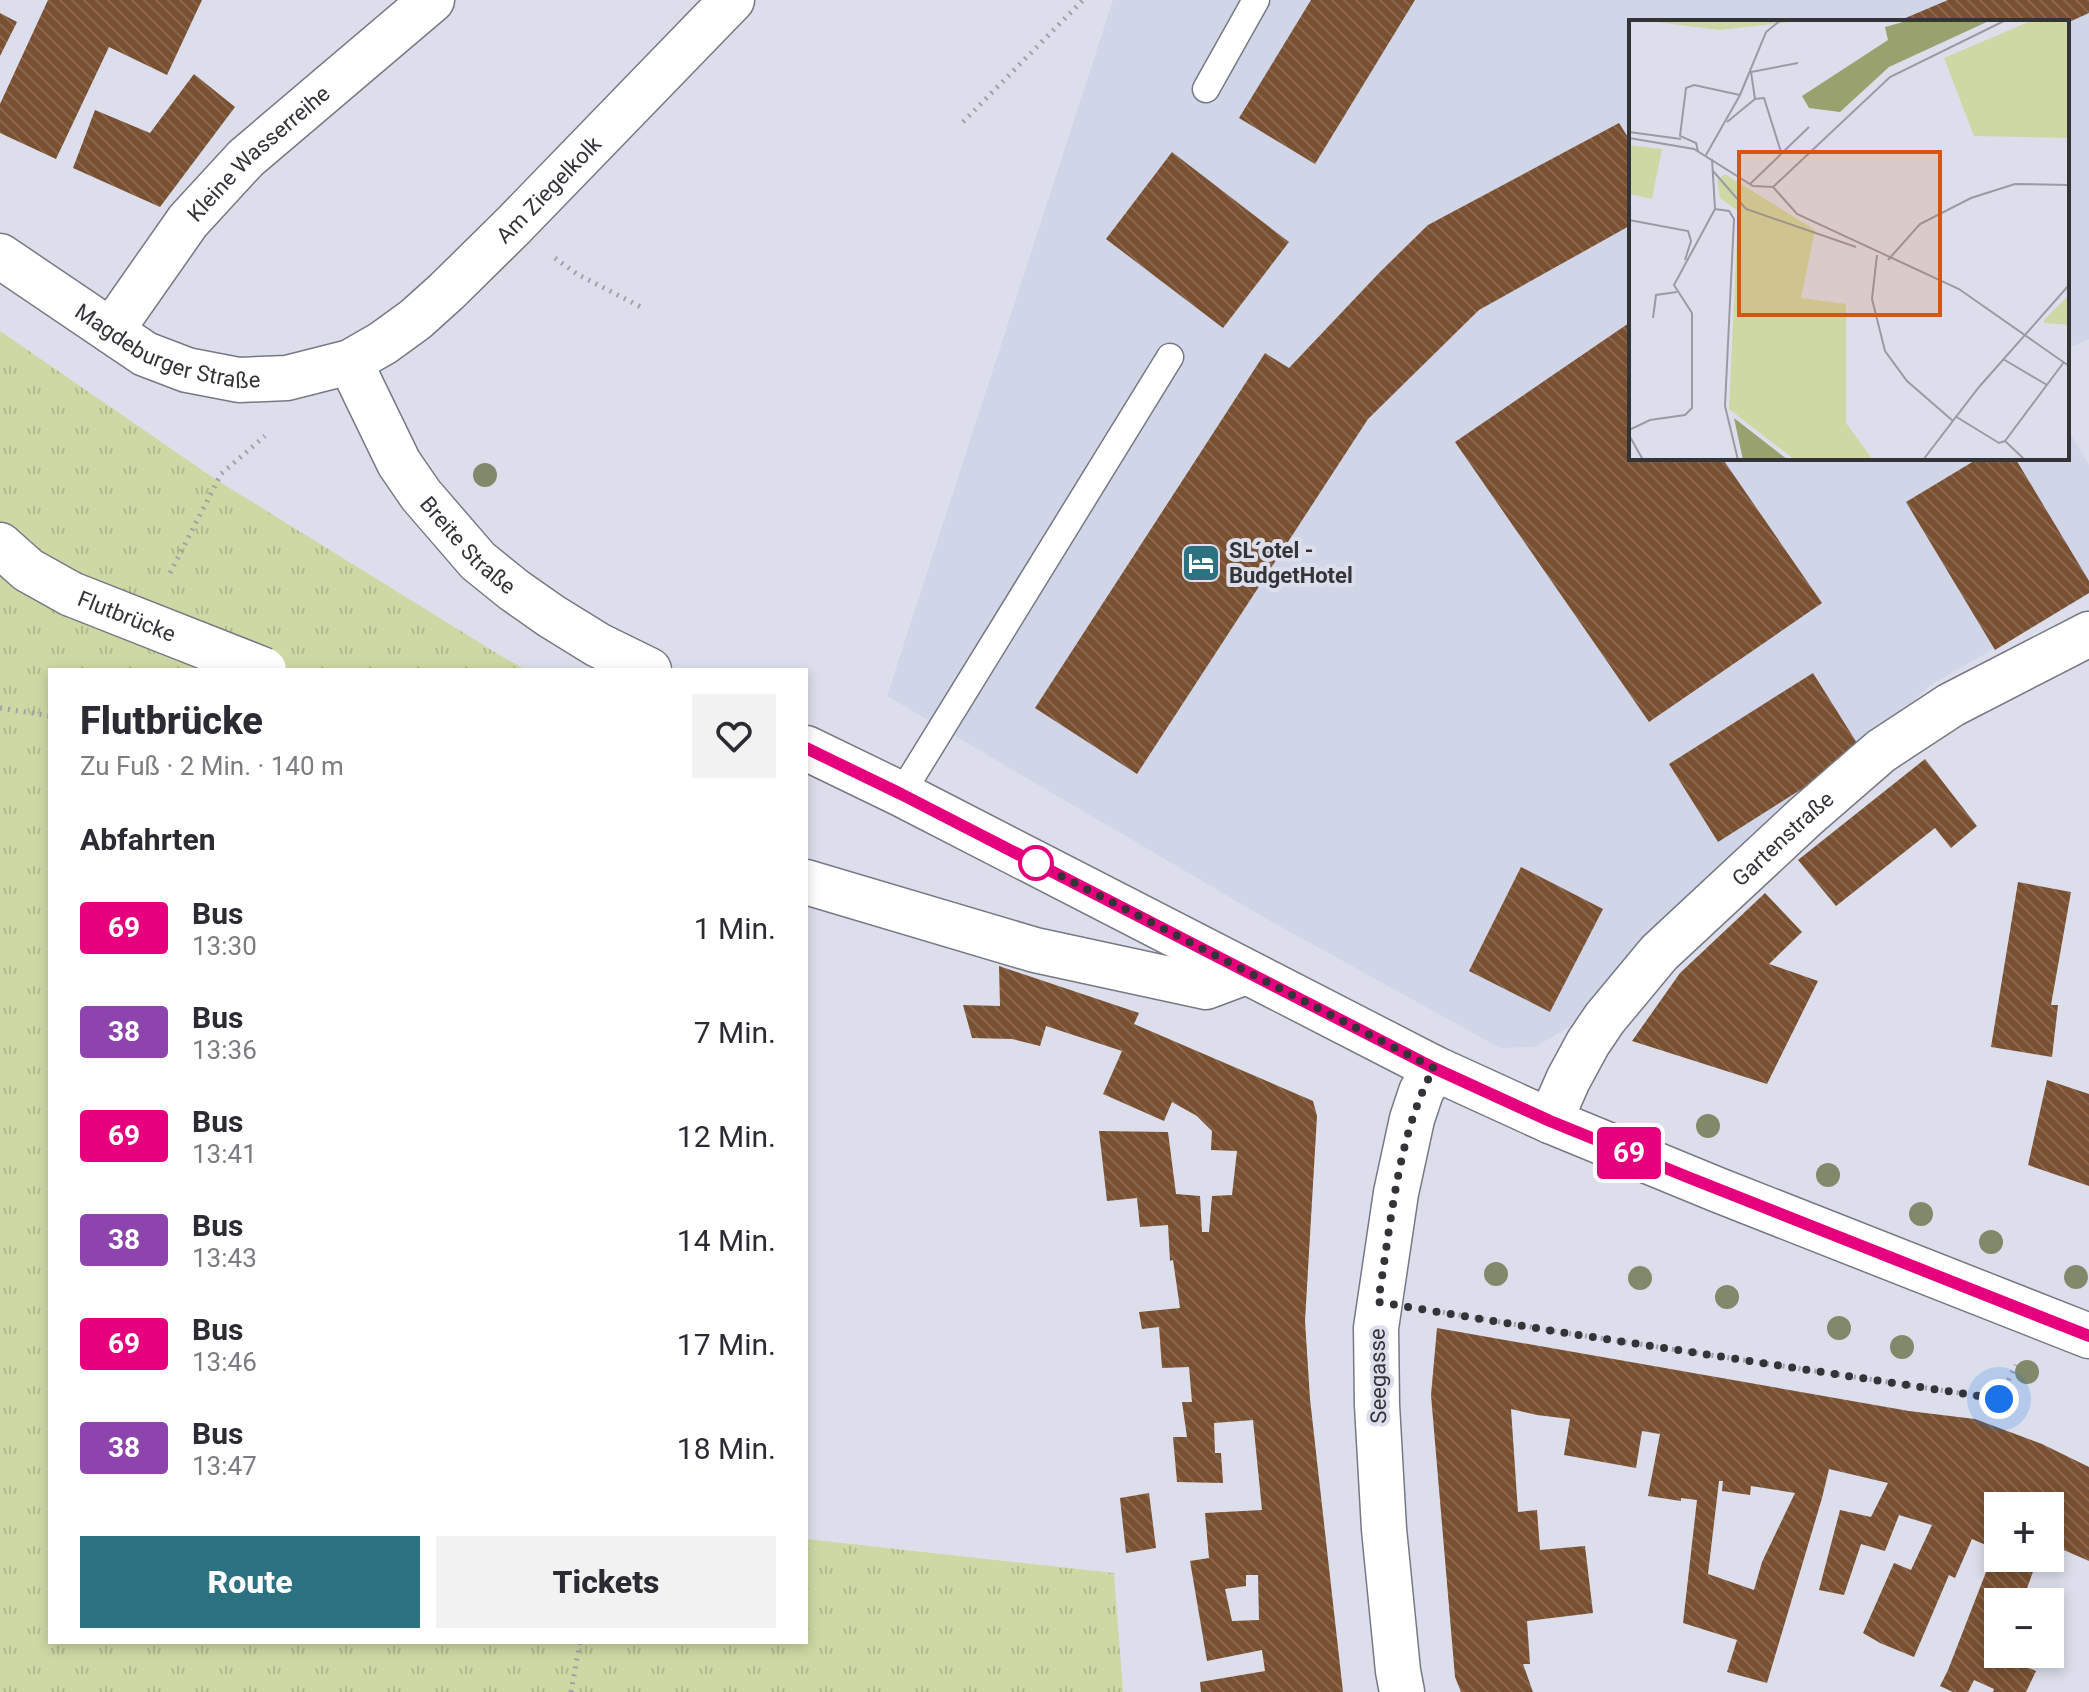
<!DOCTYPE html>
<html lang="de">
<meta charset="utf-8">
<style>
:root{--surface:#fff;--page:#f2f2f3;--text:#2b2b33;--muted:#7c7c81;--accent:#2d7281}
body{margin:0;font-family:Roboto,sans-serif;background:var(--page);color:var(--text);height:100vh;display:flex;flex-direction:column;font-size:30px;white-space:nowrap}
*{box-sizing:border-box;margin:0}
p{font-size:26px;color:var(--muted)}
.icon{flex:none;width:44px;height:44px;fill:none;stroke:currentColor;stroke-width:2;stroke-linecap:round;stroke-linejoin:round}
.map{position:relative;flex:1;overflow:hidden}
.drawer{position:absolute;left:48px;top:668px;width:760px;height:976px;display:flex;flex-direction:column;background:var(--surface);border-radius:0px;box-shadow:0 4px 12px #0003}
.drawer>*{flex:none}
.badge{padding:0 16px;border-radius:6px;font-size:28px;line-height:52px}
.buttons{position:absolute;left:1984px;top:1492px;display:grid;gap:16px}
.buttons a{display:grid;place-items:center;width:80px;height:80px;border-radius:0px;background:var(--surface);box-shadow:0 4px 12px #0003;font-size:40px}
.you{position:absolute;width:40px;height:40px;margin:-20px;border:6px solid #fff;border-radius:50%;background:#1a73e8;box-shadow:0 0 0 12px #1a73e833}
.map>.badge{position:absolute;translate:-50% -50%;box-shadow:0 0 0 4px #fff}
h2{padding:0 32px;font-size:30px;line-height:72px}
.round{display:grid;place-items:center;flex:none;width:84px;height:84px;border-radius:0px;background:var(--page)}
.overview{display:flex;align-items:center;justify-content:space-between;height:136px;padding:0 32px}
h1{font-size:38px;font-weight:800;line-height:60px}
.cta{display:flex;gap:16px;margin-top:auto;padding:16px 32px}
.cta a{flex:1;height:92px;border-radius:0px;background:var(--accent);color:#fff;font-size:32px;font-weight:800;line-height:92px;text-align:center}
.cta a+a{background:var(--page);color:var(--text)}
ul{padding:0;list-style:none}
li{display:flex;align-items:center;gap:24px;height:104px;padding:0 32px}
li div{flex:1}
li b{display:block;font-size:30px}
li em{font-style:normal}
li .badge{min-width:88px;font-weight:700;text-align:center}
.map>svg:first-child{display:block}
.built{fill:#d0d5e8}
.grass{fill:url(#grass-tufts)}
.building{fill:url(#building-back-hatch);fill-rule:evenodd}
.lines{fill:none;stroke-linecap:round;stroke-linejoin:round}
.service-casing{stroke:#767983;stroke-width:29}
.minor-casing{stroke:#767983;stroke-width:47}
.secondary-casing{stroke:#767983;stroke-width:47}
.path{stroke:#a0a2ab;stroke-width:5;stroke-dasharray:2 6;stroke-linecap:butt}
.service{stroke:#fff;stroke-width:26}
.minor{stroke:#fff;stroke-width:44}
.secondary{stroke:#fff;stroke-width:44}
.minor-bridge-casing{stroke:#767983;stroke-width:47;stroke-linecap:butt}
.minor-bridge{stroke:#fff;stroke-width:44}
.tree{fill:#82886a}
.line-casing{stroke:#fff;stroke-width:18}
.line{stroke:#e6007e;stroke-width:12}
.walk{stroke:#333438;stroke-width:8;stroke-dasharray:0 14.4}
.stop-dot{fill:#fff;stroke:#e6007e;stroke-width:4}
.labels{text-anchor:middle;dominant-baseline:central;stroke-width:8;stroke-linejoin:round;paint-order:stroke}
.street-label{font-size:22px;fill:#333438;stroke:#dcdfeb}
.poi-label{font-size:22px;font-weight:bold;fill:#333438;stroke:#dcdfeb;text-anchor:start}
.inset-road{fill:none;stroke:#989ba3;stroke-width:2}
.view{fill:#d65510;fill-opacity:0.15;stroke:#d65510;stroke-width:4}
.inset-edge{fill:none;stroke:#333438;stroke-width:4}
</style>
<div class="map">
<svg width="2089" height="1692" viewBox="0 0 2089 1692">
<defs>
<pattern id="grass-tufts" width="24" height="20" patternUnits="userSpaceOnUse" patternTransform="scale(2)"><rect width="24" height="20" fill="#ced8a4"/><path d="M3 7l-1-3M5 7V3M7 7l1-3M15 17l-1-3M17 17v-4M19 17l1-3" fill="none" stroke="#b1ba8e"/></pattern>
<pattern id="building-back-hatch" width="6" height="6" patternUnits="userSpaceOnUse" patternTransform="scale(2)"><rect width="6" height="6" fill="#795031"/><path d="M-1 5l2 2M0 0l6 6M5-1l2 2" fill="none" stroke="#88674e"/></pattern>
</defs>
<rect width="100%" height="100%" fill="#dcdfeb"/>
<path class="built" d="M1113,0H2089V339L2067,349V22H1631V458H2067V428L2089,465V594L1931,685L1635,950L1569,1027L1535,1047L1500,1048L1267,919L887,696Z"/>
<path class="grass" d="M0,331L215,479L506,659L527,670H50V1642H806V1539L1114,1573L1123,1692H0Z"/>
<g class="building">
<path d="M48,0H202L167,75L109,47L56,159L0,133V104Z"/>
<path d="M1311,0H1415L1315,164L1239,118Z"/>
<path d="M1948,0H2089V13L2067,23V22H1896Z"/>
<path d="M0,13L17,22L0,56Z"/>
<path d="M194,74L235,107L160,207L73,168L95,110L150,133Z"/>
<path d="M1619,123L1631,142V225L1479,310L1368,419L1137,774L1035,708L1265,353L1289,368L1380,272L1428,225Z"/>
<path d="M1172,152L1289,242L1223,328L1106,239Z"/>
<path d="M1629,323L1631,326V458H1722L1822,603L1649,722L1455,442Z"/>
<path d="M1979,458H2015L2089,581V593L1995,650L1906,502Z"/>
<path d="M1813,673L1862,751L1718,842L1669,764Z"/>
<path d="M1925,759L1977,826L1951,848L1935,828L1836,906L1798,860Z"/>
<path d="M1521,867L1603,909L1550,1012L1469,971Z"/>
<path d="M2018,882L2071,892L2051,1005H2058L2052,1057L1991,1047Z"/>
<path d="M1765,893L1802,932L1769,964L1818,981L1767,1084L1632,1041L1680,973Z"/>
<path d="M999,966L1139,1013L1134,1024L1313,1101L1317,1116L1305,1321L1310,1399L1343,1692H1201L1200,1682L1265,1671L1262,1650L1207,1661L1190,1561L1209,1558L1205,1513L1262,1510L1253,1420L1214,1423L1215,1453H1221L1223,1483L1177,1482L1173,1437H1187L1182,1402H1192L1189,1367L1162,1368L1159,1327L1142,1329L1139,1312L1180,1308L1173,1260L1170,1261L1168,1225L1140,1227L1137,1198L1107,1201L1099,1131L1168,1132L1176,1194L1200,1196L1202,1232H1209L1212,1196L1232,1195L1237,1151L1211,1150L1212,1131L1197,1116L1172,1102L1164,1121L1103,1094L1122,1051L1046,1026L1040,1046L1012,1039L972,1038L963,1005L1000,1006ZM1246,1575H1258L1259,1620L1232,1621L1225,1589L1246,1586Z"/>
<path d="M2047,1080L2089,1094V1186L2028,1165Z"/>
<path d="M1437,1328L1909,1411L1975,1419L2042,1444L2089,1467V1561L2050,1544V1506H1998V1558H2038L2022,1602H1998L1997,1654L2036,1671L2026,1692H1993L1994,1689L1974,1680L1968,1692H1953L1940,1686L1948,1670L1995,1549L1972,1539L1955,1578L1949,1575L1914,1657L1880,1643L1863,1633L1894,1563L1911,1570L1932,1525L1899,1515L1885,1551L1861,1544L1844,1595L1819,1590L1840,1510L1871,1517L1888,1483L1829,1469L1822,1498L1767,1683L1727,1672L1737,1640L1683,1623L1697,1500L1681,1498V1501L1648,1496L1660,1434L1642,1431L1636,1468L1564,1455L1570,1419L1537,1415L1511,1409L1518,1512L1537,1510L1540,1550L1585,1546L1593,1613L1527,1621L1530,1664H1523L1533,1692H1461L1455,1677L1431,1395ZM1719,1481H1723L1722,1491L1750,1495L1751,1486L1795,1493L1762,1562L1754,1590L1708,1574Z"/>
<path d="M1149,1493L1156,1548L1126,1553L1120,1498Z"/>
</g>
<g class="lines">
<g class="service-casing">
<g id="service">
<path d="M1206,89L1256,0"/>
<path d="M901,794L1170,357"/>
</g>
</g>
<g class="minor-casing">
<g id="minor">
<path id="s1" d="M111,331L188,221L246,158L432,0"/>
<path id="s2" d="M350,362L399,463L421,495L478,561L514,590L551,616L598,645L649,670"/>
<path d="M0,545L28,570L71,594"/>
<path d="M806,748L901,794L1434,1068L1550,1121L1718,1190L2089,1336"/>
<path d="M806,882L1035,950L1206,987L1246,972"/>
<path id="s3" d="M1550,1121L1568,1080L1588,1043L1605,1018L1659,953L1805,817L1881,751L1951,705L2089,634"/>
<path d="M1402,1692L1398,1671L1384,1529L1377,1405L1376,1328L1396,1193L1412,1119L1421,1092L1434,1068"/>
</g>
</g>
<g class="secondary-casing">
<g id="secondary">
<path id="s4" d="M0,256L145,354L187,370L239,380L287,378L350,362L383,343L416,319L447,291L514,225L732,0"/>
</g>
</g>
<g class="path">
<path d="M963,122L1083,0"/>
<path d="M555,258L577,274L641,307"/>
<path d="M170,573L221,474L265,436"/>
<path d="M0,708L50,716"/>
<path d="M1435,1311L1566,1333L1999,1399L2016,1365"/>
<path d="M571,1692L580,1642"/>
</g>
<use href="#service" class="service"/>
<use href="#minor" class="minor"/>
<use href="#secondary" class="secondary"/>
<g class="minor-bridge-casing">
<g id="minor-bridge">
<path id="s5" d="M71,594L264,670"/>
</g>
</g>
<use href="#minor-bridge" class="minor-bridge"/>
</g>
<g class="tree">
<circle cx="485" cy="475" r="12"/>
<circle cx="1708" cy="1126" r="12"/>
<circle cx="1828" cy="1175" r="12"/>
<circle cx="1921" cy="1214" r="12"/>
<circle cx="1991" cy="1242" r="12"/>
<circle cx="1496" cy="1274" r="12"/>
<circle cx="2076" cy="1277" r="12"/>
<circle cx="1640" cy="1278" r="12"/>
<circle cx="1727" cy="1297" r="12"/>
<circle cx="1839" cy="1328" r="12"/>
<circle cx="1902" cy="1347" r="12"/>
<circle cx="2027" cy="1372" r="12"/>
</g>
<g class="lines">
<g class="line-casing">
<path id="line" d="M806,748L901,794L1434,1068L1550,1121L1690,1178L2089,1336"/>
</g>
<use href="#line" class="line"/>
<path class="walk" d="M1036,863L1434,1068C1397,1135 1391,1226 1378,1302L1566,1333L1999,1399"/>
</g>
<defs>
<g id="hotel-square" transform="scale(2)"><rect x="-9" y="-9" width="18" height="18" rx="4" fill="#2d7281" stroke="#dcdfeb"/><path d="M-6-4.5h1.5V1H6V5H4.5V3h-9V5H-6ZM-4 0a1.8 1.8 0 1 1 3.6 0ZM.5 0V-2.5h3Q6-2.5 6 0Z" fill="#fff"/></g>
</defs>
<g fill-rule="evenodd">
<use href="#hotel-square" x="1201" y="563"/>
</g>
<circle class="stop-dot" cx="1036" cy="863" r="16"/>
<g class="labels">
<g class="street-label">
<text stroke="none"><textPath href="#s1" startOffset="232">Kleine Wasserreihe</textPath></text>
<text stroke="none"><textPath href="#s4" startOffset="650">Am Ziegelkolk</textPath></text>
<text stroke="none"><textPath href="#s4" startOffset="194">Magdeburger Straße</textPath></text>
<text stroke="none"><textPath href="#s2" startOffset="220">Breite Straße</textPath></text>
<text stroke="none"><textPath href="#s5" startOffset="60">Flutbrücke</textPath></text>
<text stroke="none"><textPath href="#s3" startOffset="370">Gartenstraße</textPath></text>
<text transform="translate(1378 1376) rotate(-91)">Seegasse</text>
</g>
<g class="poi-label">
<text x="1229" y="550">SL´otel -<tspan x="1229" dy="25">BudgetHotel</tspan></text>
</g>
</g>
<g transform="translate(1629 20)">
<rect width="440" height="440" fill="#dcdfeb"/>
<path d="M10,0H181L91,10ZM0,125L33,129L23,179L0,174ZM96,154L186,210L172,278L217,284V403L244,440H166L100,389L109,191L91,178L88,160ZM439,276L440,305L415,303V300Z" fill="#ced8a4"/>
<path d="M281,0H362L260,47L211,92L180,88L173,76L259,20L256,7ZM105,398L159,440H114Z" fill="#99a26f"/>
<path d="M404,0H440V118L345,116L315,38Z" fill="#ced8a4"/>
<path class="inset-road" d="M98,102L126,79M0,112L52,119M0,118L65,129L124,166L144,167L261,57L377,0M69,131L67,123L51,116L57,68L65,65L111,75M152,132L135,78L126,79L122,52L169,43M77,135L111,75L137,12L152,0M83,139L86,189M84,151L117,189L227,227M121,164L180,107M144,167L168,194L330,269L440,346M86,189L100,191L105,199L96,386L109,440M0,200L59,211L62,221L56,240M248,235L243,279L256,331L278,361L324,401M259,240L291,204L342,178L386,164L440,165M24,298L27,275L48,272M374,339L418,365M326,396L370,423L376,421M0,410L21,400L56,395L63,388V293L45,265L86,189M0,415L14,440M376,421L435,342M376,421L396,440M294,440L350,367L440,265"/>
<path class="view" d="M110,132H311V295H110Z"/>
<rect width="440" height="440" class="inset-edge"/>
</g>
</svg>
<div class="buttons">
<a>+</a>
<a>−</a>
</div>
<div class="you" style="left:1999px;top:1399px"></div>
<b class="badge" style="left:1629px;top:1153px;background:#e6007e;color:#fff">69</b>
<section class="drawer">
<div class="overview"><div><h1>Flutbrücke</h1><p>Zu Fuß · 2 Min. · 140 m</p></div><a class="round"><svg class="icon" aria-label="heart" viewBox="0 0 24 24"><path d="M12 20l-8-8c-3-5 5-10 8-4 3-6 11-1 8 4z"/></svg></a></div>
<h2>Abfahrten</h2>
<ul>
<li><span class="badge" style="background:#e6007e;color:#fff">69</span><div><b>Bus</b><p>13:30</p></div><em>1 Min.</em></li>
<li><span class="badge" style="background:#8e44ad;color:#fff">38</span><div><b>Bus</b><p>13:36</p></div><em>7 Min.</em></li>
<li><span class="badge" style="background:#e6007e;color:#fff">69</span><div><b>Bus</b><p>13:41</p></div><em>12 Min.</em></li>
<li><span class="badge" style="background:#8e44ad;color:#fff">38</span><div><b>Bus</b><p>13:43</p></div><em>14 Min.</em></li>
<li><span class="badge" style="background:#e6007e;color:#fff">69</span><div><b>Bus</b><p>13:46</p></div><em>17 Min.</em></li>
<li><span class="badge" style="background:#8e44ad;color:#fff">38</span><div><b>Bus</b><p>13:47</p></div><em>18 Min.</em></li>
</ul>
<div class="cta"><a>Route</a><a>Tickets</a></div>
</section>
</div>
